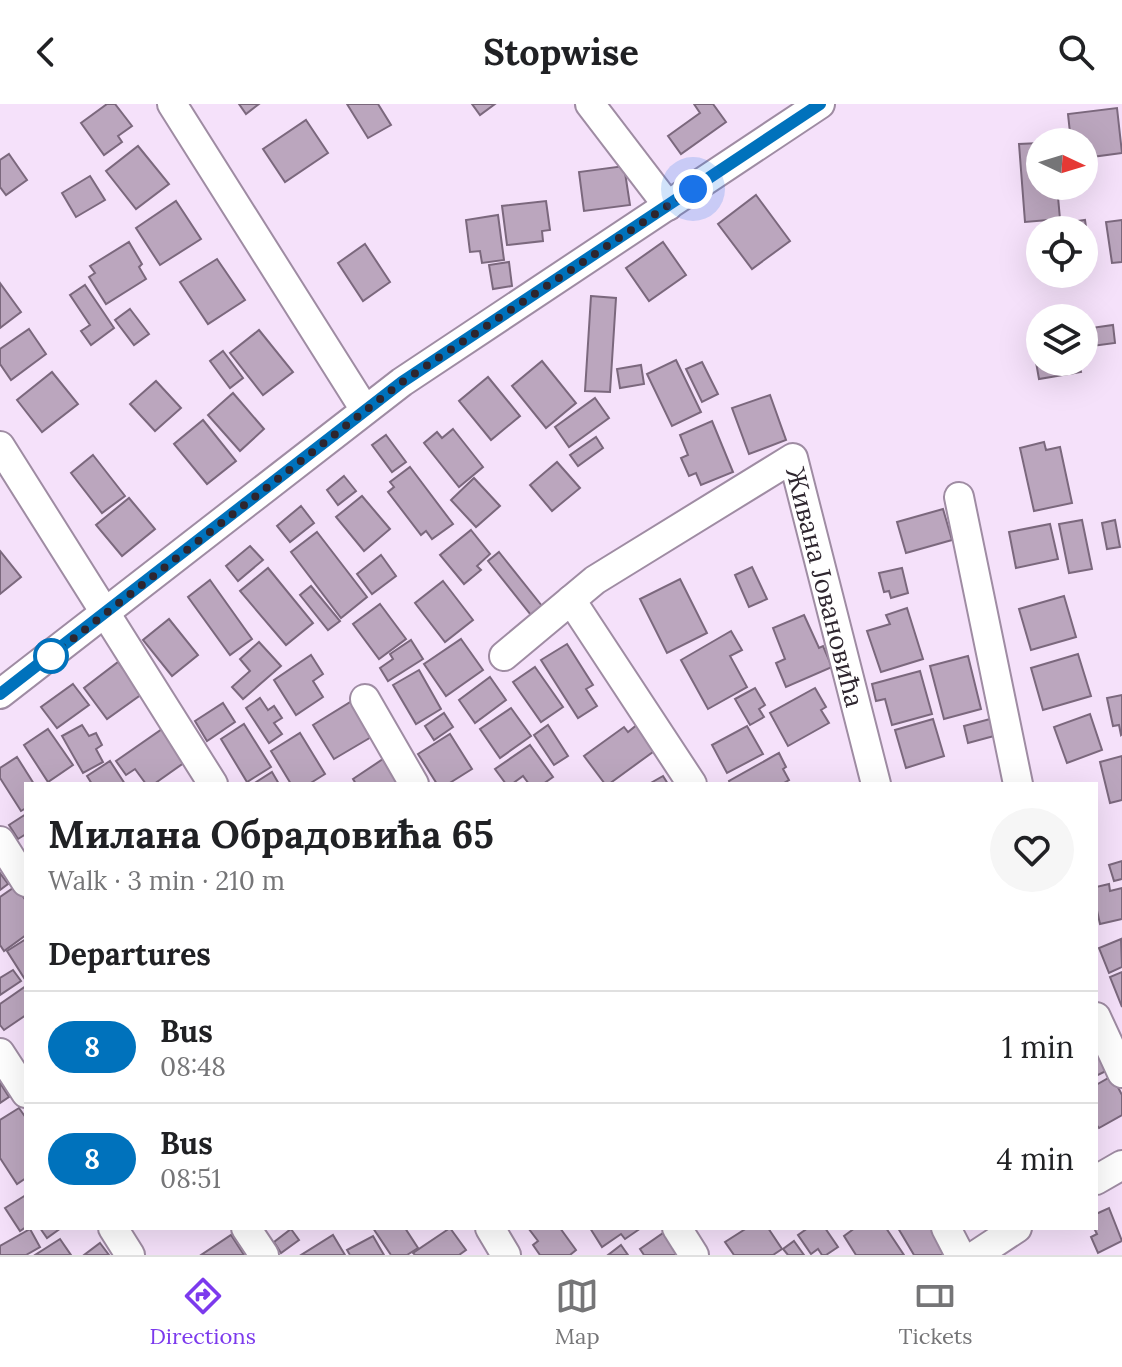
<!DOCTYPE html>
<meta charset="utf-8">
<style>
:root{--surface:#fff;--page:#f6f6f6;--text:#202124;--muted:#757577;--line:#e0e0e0;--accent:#7c3aed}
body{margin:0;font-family:Lora,serif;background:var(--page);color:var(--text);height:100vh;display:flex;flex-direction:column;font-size:30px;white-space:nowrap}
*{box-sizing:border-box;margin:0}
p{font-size:26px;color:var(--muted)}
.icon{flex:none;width:44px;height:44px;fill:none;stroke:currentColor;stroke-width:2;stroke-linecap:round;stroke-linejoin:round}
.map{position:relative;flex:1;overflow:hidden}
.panel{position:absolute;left:24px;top:678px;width:1074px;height:448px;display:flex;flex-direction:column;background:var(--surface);border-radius:0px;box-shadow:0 8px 32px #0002}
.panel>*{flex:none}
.badge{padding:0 16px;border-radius:26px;font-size:28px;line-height:52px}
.needle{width:52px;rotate:94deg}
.tools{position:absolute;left:1026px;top:24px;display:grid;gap:16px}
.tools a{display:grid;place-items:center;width:72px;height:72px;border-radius:50%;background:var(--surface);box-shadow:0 8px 32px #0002;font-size:40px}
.you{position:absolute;width:40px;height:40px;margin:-20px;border:6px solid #fff;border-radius:50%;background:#1a73e8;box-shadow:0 0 0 12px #1a73e833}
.map>.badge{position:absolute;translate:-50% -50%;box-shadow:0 0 0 4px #fff}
h2{padding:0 24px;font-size:30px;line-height:72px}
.round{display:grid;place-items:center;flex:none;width:84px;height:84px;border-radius:42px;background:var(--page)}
.headline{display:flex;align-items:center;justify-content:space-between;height:136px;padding:0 24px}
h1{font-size:38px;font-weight:700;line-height:60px}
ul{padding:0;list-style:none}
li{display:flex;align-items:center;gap:24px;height:112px;padding:0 24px;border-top:2px solid var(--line)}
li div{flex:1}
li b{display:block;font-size:30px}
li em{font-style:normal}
li .badge{min-width:88px;font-weight:700;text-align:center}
header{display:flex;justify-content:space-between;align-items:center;height:104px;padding:0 24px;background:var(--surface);font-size:36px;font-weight:700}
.tabs{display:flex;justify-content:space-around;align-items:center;height:112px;border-top:2px solid var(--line);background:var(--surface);font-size:22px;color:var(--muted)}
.tabs a{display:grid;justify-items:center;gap:4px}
.tabs .on{color:var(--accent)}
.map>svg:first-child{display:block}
.building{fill:#bba6be;stroke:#7b687d;stroke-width:2}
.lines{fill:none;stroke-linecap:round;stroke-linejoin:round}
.street-casing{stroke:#9f8ca3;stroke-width:32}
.street{stroke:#fff;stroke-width:28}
.line-casing{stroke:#fff;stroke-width:18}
.line{stroke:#0072bc;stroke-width:12}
.walk{stroke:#2e262f;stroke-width:8;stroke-dasharray:0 14.4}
.stop-dot{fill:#fff;stroke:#0072bc;stroke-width:4}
.labels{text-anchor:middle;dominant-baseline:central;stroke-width:7;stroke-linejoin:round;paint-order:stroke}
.street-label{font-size:26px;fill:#2e262f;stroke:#fbf3fd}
</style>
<header><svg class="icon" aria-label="back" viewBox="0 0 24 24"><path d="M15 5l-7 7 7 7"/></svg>Stopwise<svg class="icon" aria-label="search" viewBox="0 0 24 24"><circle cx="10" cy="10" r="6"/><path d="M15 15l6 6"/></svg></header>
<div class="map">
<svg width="1122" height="1151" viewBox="0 0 1122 1151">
<rect width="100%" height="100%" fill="#f5e1fa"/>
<g class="building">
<path d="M107,0H115L132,22L118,32L122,38L104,51L81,19Z"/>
<path d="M239,0H259L246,10Z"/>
<path d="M347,0H378L391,21L368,34Z"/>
<path d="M472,0H495L480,11Z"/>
<path d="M694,0H713L726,18L681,50L668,32L700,9Z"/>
<path d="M1117,4L1122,49L1084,54V38H1071L1068,10Z"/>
<path d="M306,16L328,49L285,78L263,45Z"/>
<path d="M1040,39V82H1057L1060,115L1025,118L1019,40Z"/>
<path d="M138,42L169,80L136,105L106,67Z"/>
<path d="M9,50L27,76L6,91L0,83V56Z"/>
<path d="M624,62L630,101L584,107L579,68Z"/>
<path d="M90,72L105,96L76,113L62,89Z"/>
<path d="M756,91L790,137L752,165L718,120Z"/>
<path d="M176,97L201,135L160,161L136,124Z"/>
<path d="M546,97L550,126L542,127L543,137L507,141L502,102Z"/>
<path d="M498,111L504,156L482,159L480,147L470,148L466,116Z"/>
<path d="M1085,116L1088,137L1084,138V126H1058L1057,120Z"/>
<path d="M1122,116V158L1112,159L1106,118Z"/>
<path d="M129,138L142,160L139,163L146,175L106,200L89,173L95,169L90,162Z"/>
<path d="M663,138L686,171L649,197L626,164Z"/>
<path d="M365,140L390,178L363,197L338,159Z"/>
<path d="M217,155L245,196L208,220L180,178Z"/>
<path d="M509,158L512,182L493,185L489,161Z"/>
<path d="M0,179L21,208L0,224Z"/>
<path d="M85,181L114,224L91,241L81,227L90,221L70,191Z"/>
<path d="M591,192L616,194L610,288L585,287Z"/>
<path d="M130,205L149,230L134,241L115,216Z"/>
<path d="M1113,221L1115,239L1084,243V225Z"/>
<path d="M29,225L46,250L11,276L0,260V245Z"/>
<path d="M259,226L293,268L263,291L230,249Z"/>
<path d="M1040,240V258H1079L1081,268L1039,275L1033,241Z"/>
<path d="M223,247L243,274L230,284L210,257Z"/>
<path d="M676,256L701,308L672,322L647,270Z"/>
<path d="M542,257L576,299L546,324L512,282Z"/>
<path d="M702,258L718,290L702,298L686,265Z"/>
<path d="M641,261L644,280L620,284L617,265Z"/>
<path d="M52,268L78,300L42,328L17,296Z"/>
<path d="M488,273L520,312L491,336L459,297Z"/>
<path d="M156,277L181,304L155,327L130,300Z"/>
<path d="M233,289L264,325L240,347L208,311Z"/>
<path d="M770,291L786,336L749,350L732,304Z"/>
<path d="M595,294L609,314L569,343L555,323Z"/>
<path d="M203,316L236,357L207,380L174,340Z"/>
<path d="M712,317L733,368L701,381L696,369L689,372L681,354L688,351L680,331Z"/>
<path d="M453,325L483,363L459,383L424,339L437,328L442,334Z"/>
<path d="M386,331L406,358L392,368L372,341Z"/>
<path d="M596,333L603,344L578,362L570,351Z"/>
<path d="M1044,338L1046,346L1060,343L1072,399L1034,407L1020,344Z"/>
<path d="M93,351L125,392L102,409L71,369Z"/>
<path d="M557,358L580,384L552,407L530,381Z"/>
<path d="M410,363L453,420L432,435L426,427L421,431L388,388L394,383L390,378Z"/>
<path d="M344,372L356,387L338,401L327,386Z"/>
<path d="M474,374L500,402L476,423L451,396Z"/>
<path d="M362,392L390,425L364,447L336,413Z"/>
<path d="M129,394L155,425L122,452L96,421Z"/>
<path d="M301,402L314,419L290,438L277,422Z"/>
<path d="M943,405L952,436L906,449L897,418Z"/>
<path d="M1082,416L1092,465L1069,469L1059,420Z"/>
<path d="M1115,416L1120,443L1107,445L1102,419Z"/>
<path d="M1050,420L1058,455L1016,464L1009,428Z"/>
<path d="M471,426L490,450L477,462L481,466L464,480L440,451Z"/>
<path d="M317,428L367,493L341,514L291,448Z"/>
<path d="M250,442L263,456L238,477L226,462Z"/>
<path d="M0,447L21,473L0,490Z"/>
<path d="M499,448L542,502L531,511L488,457Z"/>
<path d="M381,451L396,472L372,490L357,470Z"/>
<path d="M752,463L767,495L749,503L735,471Z"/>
<path d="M268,464L313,519L286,541L240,487Z"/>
<path d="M902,464L908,489L891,494L889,487L884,488L879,469Z"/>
<path d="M680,475L707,529L667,549L640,495Z"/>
<path d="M210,476L252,535L230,551L188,493Z"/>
<path d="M443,477L473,516L445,538L415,499Z"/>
<path d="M311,482L340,517L328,526L300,491Z"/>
<path d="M1064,492L1076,533L1031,546L1019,505Z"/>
<path d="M380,500L406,535L379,555L353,520Z"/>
<path d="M907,504L923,555L881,568L867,527L890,520L886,511Z"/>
<path d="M804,511L819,544L823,542L832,563L786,583L776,559L785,555L773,524Z"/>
<path d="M169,515L198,551L172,572L143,536Z"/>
<path d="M731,527L742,546L730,552L747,583L708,605L681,556Z"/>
<path d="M461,535L483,566L446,592L424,560Z"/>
<path d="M411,536L423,555L388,577L380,564L393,555L390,550Z"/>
<path d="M259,538L281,562L243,595L232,583L250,567L240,555Z"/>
<path d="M567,540L593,581L586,585L597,602L578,614L541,556Z"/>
<path d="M1078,550L1091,592L1043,606L1031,564Z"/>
<path d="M311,551L323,570L313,577L323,593L296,611L274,576Z"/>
<path d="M968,552L981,605L944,615L930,562Z"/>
<path d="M118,558L142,590L107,615L84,584Z"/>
<path d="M535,563L563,603L541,618L513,578Z"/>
<path d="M419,566L441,605L416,620L393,581Z"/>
<path d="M920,567L932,610L892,621L885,595L876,597L872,580Z"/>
<path d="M490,573L506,596L475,619L459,596Z"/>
<path d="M73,580L89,601L57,624L41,603Z"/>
<path d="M755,584L765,601L759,605L764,613L750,621L735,595Z"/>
<path d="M815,584L826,603L821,606L829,619L788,642L770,609Z"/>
<path d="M1122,591V630L1121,631L1119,621L1113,622L1107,594Z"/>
<path d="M260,594L268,606L274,602L282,614L274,619L282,630L269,639L246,604Z"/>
<path d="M352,597L373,632L334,655L313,621Z"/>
<path d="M223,599L235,618L207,637L195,617Z"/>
<path d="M511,604L531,632L500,654L480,625Z"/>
<path d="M444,609L453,623L434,636L425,622Z"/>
<path d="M1090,610L1102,646L1067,659L1054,623Z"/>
<path d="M933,615L944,652L906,664L895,626Z"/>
<path d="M990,615L994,632L968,639L964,622Z"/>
<path d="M244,620L271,663L247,678L221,635Z"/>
<path d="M638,620L657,645L609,680H605L584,652L624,623L628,628Z"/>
<path d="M82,621L89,632L96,629L102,641L96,645L103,658L83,669L62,632Z"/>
<path d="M548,621L568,652L554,661L534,631Z"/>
<path d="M747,622L763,650L727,669L712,641Z"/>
<path d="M165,623L188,656L154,680H146L135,665L126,671L116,657Z"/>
<path d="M48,625L73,661L48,678L24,641Z"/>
<path d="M300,629L325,670L309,680H291L271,647Z"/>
<path d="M450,630L472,665L448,680H437L418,650Z"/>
<path d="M530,641L553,673L543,680H529L523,672L512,680H506L495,665Z"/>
<path d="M779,649L786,663L783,665L789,676L782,680H730L729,677Z"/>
<path d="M1122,652V696L1110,699L1100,658Z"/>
<path d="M17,653L34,680H26V704L21,707L0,674V664Z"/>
<path d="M383,655L398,678L395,680H356L353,675Z"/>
<path d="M110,657L125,680H92L87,672Z"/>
<path d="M272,668L279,680H253Z"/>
<path d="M663,672L668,680H649Z"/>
<path d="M26,710V730L18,735L9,721Z"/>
<path d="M1122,757V775L1114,777L1109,761Z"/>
<path d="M0,769L8,780L0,786Z"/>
<path d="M1109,780L1110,787L1122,784V815L1100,820L1096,802V783Z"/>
<path d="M16,782L26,797V831L4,847L0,841V793Z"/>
<path d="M26,835V877L7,847Z"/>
<path d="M1121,835L1122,863L1109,869L1099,844Z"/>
<path d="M13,866L21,877L0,891V874Z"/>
<path d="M1122,868V903L1110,873Z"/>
<path d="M26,882V911L4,926L0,921V900Z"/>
<path d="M1099,945L1110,965L1096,972V947Z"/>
<path d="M1112,972L1122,991V1011L1099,1024L1096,1020V981Z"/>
<path d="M0,979L9,993L0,999Z"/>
<path d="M19,1004L26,1014V1074L17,1080L0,1054V1016Z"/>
<path d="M26,1091V1123L20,1127L5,1104Z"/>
<path d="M1109,1104L1122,1137L1098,1149L1091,1133L1097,1130L1094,1124H1096V1110Z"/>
<path d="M40,1124H61L47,1134Z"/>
<path d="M373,1124H405L418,1144L407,1151H391Z"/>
<path d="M450,1124L466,1146L459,1151H415L413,1149Z"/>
<path d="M531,1124H560L576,1146L570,1151H540L533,1141L538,1137L529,1125Z"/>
<path d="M590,1124H641L625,1135L621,1130L602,1143Z"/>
<path d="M747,1124H768L782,1145L773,1151H734L725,1138Z"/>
<path d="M808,1124H825L838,1143L826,1151H822L818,1145L811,1150L798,1131Z"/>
<path d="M855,1124H886L904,1151H856L844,1132Z"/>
<path d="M898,1124H934L947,1151H914Z"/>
<path d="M30,1125L40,1143L26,1151H0V1142Z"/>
<path d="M291,1125L299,1136L281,1149L274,1138Z"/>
<path d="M666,1127L682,1151H644L640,1145Z"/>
<path d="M231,1131L244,1151H201Z"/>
<path d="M333,1131L345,1151H301Z"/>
<path d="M373,1132L384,1151H350L347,1146Z"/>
<path d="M60,1135L71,1151H35Z"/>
<path d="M794,1137L804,1151H788L783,1145Z"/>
<path d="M100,1139L109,1151H84Z"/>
<path d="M621,1141L628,1151H608Z"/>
</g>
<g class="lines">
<g class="street-casing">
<g id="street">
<path d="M172,0L365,306"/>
<path d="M590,0L668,102"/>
<path d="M0,342L213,680"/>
<path d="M959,393L1018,680"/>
<path d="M571,496L692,680"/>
<path id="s1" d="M504,552L595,476L793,354L876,680"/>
<path d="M0,590L402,278L820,0"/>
<path d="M365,595L414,680"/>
<path d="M0,737L26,778"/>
<path d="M1096,913L1122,969"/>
<path d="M0,949L26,989"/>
<path d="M1096,1076L1122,1061"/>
<path d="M113,1124L130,1151"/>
<path d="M246,1124L264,1151"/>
<path d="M490,1124L506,1151"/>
<path d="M677,1124L694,1151"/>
<path d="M946,1124L960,1151"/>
<path d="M976,1151L1017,1124"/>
</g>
</g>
<use href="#street" class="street"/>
</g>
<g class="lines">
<g class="line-casing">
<path id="line" d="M0,590L402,278L820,0"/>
</g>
<use href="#line" class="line"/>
<path class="walk" d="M51,552L402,278L693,85"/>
</g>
<circle class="stop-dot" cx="51" cy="552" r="16"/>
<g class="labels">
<g class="street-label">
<text stroke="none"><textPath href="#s1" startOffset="484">Живана Јовановића</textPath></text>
</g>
</g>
</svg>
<div class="tools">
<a><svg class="needle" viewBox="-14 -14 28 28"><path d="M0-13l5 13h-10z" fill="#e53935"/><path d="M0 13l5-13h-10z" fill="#757577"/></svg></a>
<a><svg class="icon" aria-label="locate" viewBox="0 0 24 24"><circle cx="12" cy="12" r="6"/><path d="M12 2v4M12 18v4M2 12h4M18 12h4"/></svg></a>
<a><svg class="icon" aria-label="layers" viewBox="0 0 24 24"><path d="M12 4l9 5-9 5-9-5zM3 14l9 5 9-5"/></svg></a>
</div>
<div class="you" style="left:693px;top:85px"></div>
<section class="panel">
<div class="headline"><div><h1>Милана Обрадовића 65</h1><p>Walk · 3 min · 210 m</p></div><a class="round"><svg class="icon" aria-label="heart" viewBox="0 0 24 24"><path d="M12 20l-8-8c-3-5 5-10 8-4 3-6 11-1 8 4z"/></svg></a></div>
<h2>Departures</h2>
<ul>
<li><span class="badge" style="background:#0072bc;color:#fff">8</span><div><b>Bus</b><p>08:48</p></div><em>1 min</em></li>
<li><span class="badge" style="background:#0072bc;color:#fff">8</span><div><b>Bus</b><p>08:51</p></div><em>4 min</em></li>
</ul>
</section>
</div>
<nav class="tabs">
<a class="on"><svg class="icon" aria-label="directions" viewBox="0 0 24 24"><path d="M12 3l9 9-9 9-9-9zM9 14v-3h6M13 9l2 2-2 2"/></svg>Directions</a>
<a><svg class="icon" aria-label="map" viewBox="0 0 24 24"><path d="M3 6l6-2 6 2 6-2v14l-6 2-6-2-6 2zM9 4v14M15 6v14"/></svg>Map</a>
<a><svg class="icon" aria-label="tickets" viewBox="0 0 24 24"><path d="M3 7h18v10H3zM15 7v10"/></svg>Tickets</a>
</nav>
